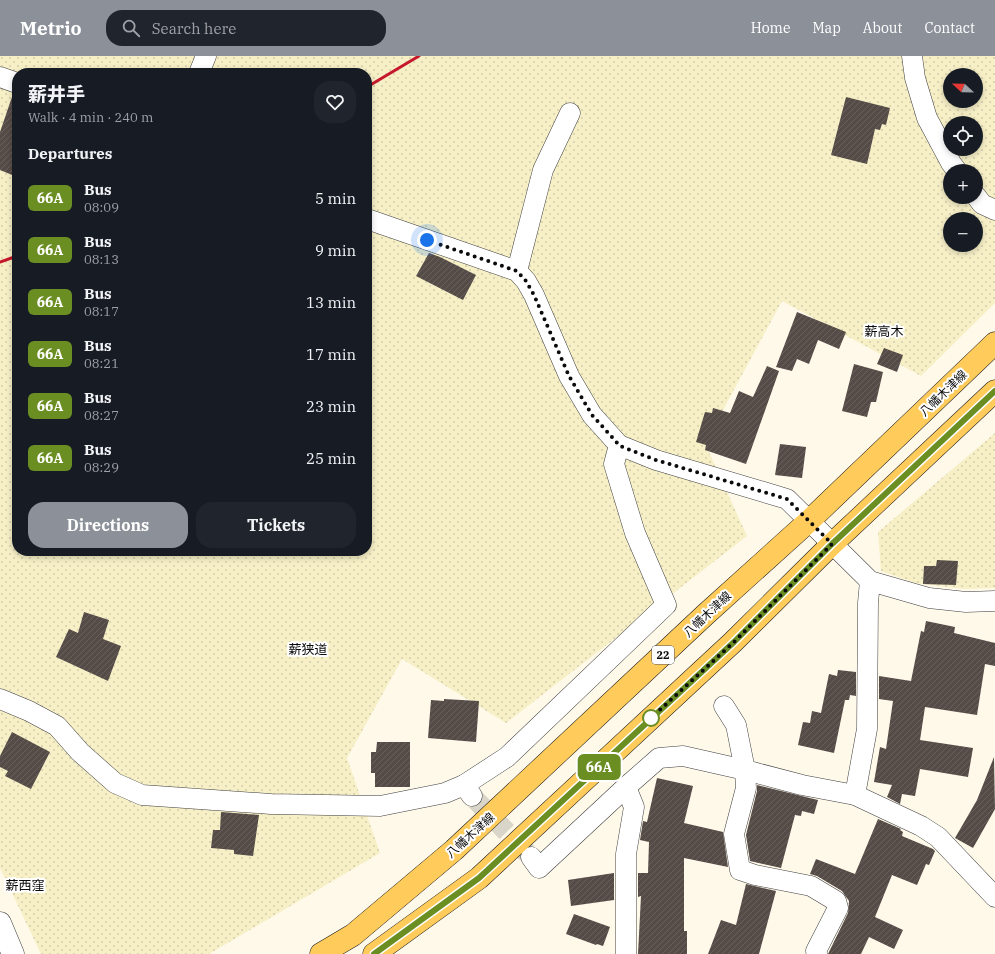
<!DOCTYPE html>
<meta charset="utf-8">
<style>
:root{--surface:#171b24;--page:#20242c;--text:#f1f3f6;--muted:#9ea1a6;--accent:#8c9099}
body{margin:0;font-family:"IBM Plex Serif","Noto Sans JP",serif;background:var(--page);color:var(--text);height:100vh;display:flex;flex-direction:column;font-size:15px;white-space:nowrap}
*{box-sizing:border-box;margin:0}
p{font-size:13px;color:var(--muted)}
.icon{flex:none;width:22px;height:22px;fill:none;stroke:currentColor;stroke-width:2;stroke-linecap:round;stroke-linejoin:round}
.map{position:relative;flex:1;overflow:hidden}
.panel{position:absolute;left:12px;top:12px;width:360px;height:488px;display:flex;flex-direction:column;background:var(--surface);border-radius:16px;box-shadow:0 2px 6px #0003}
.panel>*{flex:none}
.badge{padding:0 8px;border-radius:6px;font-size:14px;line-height:26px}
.needle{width:26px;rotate:292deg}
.tools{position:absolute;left:943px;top:12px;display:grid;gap:8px}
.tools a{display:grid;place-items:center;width:40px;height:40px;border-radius:50%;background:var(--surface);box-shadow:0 2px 6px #0003;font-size:20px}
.you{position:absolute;width:20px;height:20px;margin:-10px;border:3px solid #fff;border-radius:50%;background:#1a73e8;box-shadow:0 0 0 6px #1a73e833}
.map>.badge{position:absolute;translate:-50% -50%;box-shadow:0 0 0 2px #fff}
h2{padding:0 16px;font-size:15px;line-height:36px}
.round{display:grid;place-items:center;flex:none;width:42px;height:42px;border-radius:16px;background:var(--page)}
.headline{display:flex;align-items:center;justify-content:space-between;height:68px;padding:0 16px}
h1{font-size:19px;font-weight:800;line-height:30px}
.button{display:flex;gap:8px;margin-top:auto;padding:8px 16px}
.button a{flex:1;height:46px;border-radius:16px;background:var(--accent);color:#fff;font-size:16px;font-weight:800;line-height:46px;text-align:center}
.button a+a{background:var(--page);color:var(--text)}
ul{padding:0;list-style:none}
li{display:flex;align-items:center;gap:12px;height:52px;padding:0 16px}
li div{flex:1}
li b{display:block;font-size:15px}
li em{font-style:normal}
li .badge{min-width:44px;font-weight:700;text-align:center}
header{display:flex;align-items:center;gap:24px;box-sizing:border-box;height:56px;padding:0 20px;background:var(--accent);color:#fff}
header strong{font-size:19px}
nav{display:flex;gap:22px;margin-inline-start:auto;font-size:14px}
.search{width:280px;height:36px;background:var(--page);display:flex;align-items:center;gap:10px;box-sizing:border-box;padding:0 14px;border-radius:16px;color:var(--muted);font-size:15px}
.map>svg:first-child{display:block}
.farmland{fill:url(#farmland-dots);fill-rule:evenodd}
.building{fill:url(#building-hatch)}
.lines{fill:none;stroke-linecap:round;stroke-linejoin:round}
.minor-tunnel{stroke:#dad5c9;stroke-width:20;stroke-dasharray:20 10;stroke-linecap:butt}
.minor-casing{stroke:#3e3e3e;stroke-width:21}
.tertiary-casing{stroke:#3e3e3e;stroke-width:23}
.primary-casing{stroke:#1c1c1c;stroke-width:23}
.minor{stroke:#fff;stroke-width:20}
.tertiary{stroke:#fff;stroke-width:22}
.primary{stroke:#ffcb5a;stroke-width:22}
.rail{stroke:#c6182d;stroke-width:3}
.line-casing{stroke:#fff;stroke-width:9}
.line{stroke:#6b8e23;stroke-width:6}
.walk{stroke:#0b0b0b;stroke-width:4;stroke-dasharray:0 7.2}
.stop-dot{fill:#fff;stroke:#6b8e23;stroke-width:2}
.labels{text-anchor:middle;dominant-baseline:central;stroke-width:4;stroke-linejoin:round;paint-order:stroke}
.shield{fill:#fff;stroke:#545454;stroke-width:1}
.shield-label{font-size:11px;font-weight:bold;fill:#0b0b0b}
.street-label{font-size:12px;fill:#0b0b0b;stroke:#fff}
.neighbourhood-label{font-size:13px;fill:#0b0b0b;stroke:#fff}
</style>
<header>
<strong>Metrio</strong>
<div class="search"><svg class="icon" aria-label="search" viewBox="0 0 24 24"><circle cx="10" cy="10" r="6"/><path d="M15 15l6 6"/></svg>Search here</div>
<nav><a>Home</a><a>Map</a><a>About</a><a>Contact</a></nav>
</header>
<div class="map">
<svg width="995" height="898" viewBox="0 0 995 898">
<defs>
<pattern id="farmland-dots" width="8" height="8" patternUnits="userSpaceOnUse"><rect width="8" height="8" fill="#f7f0c7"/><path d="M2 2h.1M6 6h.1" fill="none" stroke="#d2ccaa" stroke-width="1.8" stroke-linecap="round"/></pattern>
<pattern id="building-hatch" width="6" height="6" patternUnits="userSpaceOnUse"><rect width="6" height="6" fill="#554b47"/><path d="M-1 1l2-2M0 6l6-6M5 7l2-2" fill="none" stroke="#68605d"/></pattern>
</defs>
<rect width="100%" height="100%" fill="#fff9ea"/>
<g class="farmland">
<path d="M0,0H995V247L921,320L782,245L705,387L747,480L506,667L402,603L347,702L380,797L209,898H41L0,812ZM17,17H367V495H17ZM950,19H976V45H950ZM950,67H976V93H950ZM950,115H976V141H950ZM950,163H976V189H950Z"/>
<path d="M995,377V532L964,533L915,527L881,515L878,476Z"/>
</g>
<g class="building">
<path d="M13,38H17V121L0,114V76Z"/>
<path d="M846,41L890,52L886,69L882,68L880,74L875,73L867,108L831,99Z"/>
<path d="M429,197L440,201L476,219L463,244L416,220Z"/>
<path d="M797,256L846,276L839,293L818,284L809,308L797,303L792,315L776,311Z"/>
<path d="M884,292L903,299L897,316L877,308Z"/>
<path d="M854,308L883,316L876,346H871L867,361L842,355Z"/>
<path d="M767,310L779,315L746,408L705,394L706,389L696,386L705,356L712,357L713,352L730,357L739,335L753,341Z"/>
<path d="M780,388L806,391L802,422L775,419Z"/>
<path d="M937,504L958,505L956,529L923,528L924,510H936Z"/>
<path d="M84,556L109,564L103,583L121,590L108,625L56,601L69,573L78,577Z"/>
<path d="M926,565L955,571L954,577L995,587V610L985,608L977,659L925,651L920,684L973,692L968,721L920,713L915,740L902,738L900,748L887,741L892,729L874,726L880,691L886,693L893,645L879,643V620L911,625L921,575L924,576Z"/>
<path d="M838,614L856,616V640L850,639L849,644H845L834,697L798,689L803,666L810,667L812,655L821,657L829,618L837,620Z"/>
<path d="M444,643L479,645L476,686L428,682L431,644L444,645Z"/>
<path d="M12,676L50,696L31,733L5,720L8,715L0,711V700Z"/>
<path d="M377,686H410V731H375V717H371V696H376Z"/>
<path d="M994,701L995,753L973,792L955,782L977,744Z"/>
<path d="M657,722L693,730L684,767L723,776L728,811L684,802V875H687V898H638L641,840L638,841V817H648L649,786L640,784L643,765L647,766Z"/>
<path d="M757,729L818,744L814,758L802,755L801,760L795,759L781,812L750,805L746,779L757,735Z"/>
<path d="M221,756L259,759L253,800L234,798V794L211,792L213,774H220Z"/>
<path d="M878,763L901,773L900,774L903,776L902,780L933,793L935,795L929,809L926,808L917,829L892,819L875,861L903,874L894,893L869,881L861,898H828L848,857L849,845L842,835L817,820L810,818L816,803L855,818Z"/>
<path d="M614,817V844L571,850L568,824Z"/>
<path d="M746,828L776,835L759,898H708L721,864L736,869Z"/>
<path d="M574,858L610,871L603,890L597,888L596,889L566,878Z"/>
</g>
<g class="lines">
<path class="minor-tunnel" d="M472,740L528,798"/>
<g class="minor-casing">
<g id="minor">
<path d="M912,0L915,22L927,62L951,107L957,115"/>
<path d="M199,17L206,0"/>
<path d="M0,21L17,27"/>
<path d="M976,140L982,148L995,154"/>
<path d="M367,163L517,215L526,225L534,239L569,320L592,359L619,389L656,404L787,443L870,525L929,542L966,546L995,545"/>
<path d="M517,215L543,114L570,57"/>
<path d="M0,643L29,655L57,670L80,696L115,727L142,739L271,748L380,750L445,737L464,729L472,740"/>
<path d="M724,650L736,669L745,714L746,732L734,778L740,814L755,819L811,830L836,845L838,852L816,895L817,898"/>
<path d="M464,729L507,701L666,549L635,477L614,408L619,389"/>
<path d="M855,739L867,673L868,547L870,525"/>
<path d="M531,801L539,812L626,731L659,702L683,700L745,714L802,729L855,739L921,770L938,781L995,841"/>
<path d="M626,898V798L634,751L626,731"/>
</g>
</g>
<g class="tertiary-casing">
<path id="tertiary" d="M0,867L13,898"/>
</g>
<g class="primary-casing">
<g id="primary">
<path d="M321,898L353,879L454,794L706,558L809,465L995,287"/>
<path d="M374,898L479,822L733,586L832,488L995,335"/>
</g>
</g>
<use href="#minor" class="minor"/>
<use href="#tertiary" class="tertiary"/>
<use href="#primary" class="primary"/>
<g class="rail">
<path d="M367,31L419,0"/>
<path d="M0,206L17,200"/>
</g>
</g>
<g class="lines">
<g class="line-casing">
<path id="line" d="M374,898L479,822L734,586L832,488L995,335"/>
</g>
<use href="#line" class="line"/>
<path class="walk" d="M427,184L517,215L526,225L534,239L569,320L592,359L620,390L656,404L787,443L832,488L734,586L651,662"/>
</g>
<circle class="stop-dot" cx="651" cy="662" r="8"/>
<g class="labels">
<rect class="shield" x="652" y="590" width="22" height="18" rx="3"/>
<g class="shield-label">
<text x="663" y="599">22</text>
</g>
<g class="street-label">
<text transform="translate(943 337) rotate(-44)">八幡木津線</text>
<text transform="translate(707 558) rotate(-43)">八幡木津線</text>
<text transform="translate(470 779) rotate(-42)">八幡木津線</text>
</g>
<g class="neighbourhood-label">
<text x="884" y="275">薪高木</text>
<text x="308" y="593">薪狭道</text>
<text x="25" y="829">薪西窪</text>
</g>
</g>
</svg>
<div class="tools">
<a><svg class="needle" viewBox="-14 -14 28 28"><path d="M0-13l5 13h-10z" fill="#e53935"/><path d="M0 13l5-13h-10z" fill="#9ea1a6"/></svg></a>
<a><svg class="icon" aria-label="locate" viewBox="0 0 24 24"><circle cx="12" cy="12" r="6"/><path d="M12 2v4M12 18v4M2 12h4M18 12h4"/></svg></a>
<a>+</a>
<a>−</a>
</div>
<div class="you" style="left:427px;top:184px"></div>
<b class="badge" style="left:599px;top:711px;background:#6b8e23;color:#fff">66A</b>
<section class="panel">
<div class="headline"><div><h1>薪井手</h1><p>Walk · 4 min · 240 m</p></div><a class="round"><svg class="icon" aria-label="heart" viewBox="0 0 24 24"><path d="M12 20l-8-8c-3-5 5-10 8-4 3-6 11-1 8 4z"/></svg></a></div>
<h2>Departures</h2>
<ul>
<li><span class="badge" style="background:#6b8e23;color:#fff">66A</span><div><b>Bus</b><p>08:09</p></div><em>5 min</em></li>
<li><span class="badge" style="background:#6b8e23;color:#fff">66A</span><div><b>Bus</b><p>08:13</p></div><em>9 min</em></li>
<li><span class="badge" style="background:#6b8e23;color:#fff">66A</span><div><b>Bus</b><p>08:17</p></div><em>13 min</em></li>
<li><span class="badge" style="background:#6b8e23;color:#fff">66A</span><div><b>Bus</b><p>08:21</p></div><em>17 min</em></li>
<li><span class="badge" style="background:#6b8e23;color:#fff">66A</span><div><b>Bus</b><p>08:27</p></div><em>23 min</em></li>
<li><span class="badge" style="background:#6b8e23;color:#fff">66A</span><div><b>Bus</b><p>08:29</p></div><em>25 min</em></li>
</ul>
<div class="button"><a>Directions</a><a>Tickets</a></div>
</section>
</div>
